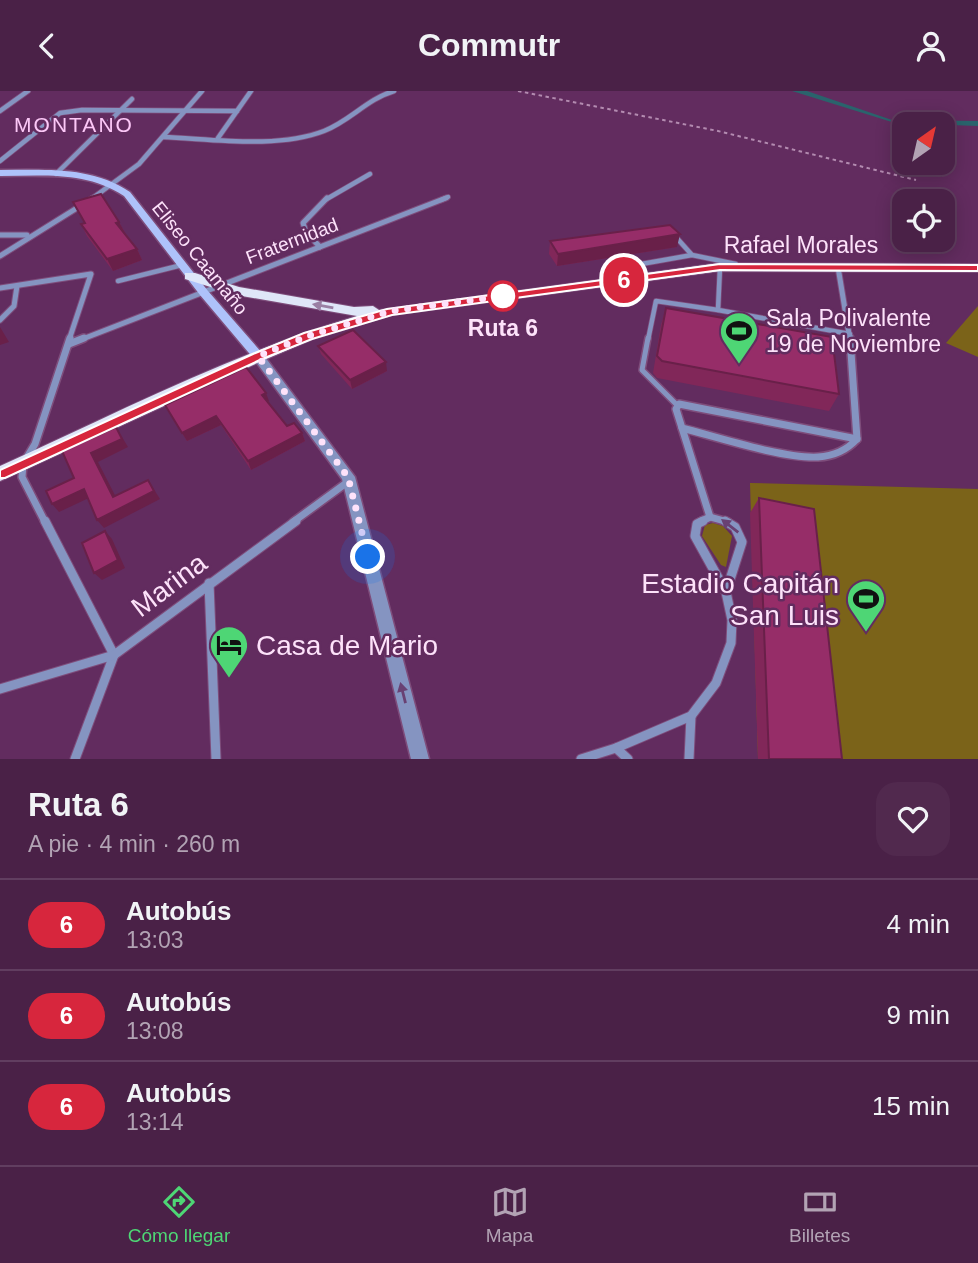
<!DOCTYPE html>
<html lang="es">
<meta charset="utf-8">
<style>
:root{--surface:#4a2147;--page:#51294e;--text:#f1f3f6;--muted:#b2a3b4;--line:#613e60;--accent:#4ed675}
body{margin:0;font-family:Helvetica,sans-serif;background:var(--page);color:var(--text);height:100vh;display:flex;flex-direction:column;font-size:26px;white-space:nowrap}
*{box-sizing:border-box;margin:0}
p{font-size:23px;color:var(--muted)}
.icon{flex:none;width:38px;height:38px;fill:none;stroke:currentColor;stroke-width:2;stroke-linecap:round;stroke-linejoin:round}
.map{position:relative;height:668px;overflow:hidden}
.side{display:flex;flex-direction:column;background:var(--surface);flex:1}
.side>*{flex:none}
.badge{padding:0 14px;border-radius:23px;font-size:24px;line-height:46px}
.needle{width:46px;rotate:34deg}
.buttons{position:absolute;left:892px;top:21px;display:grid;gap:14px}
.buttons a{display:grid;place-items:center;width:63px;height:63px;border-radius:14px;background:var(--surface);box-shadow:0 4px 18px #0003,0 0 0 2px var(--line);font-size:35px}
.you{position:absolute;width:35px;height:35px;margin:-18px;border:5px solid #fff;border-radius:50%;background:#1a73e8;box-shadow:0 0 0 10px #1a73e833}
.map>.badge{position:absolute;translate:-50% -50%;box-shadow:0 0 0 4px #fff}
.round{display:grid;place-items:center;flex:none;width:74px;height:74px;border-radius:21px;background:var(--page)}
.overview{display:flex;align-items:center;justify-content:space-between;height:119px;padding:0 28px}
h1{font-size:33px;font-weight:700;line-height:52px}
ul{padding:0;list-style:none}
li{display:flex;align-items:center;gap:21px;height:91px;padding:0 28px;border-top:2px solid var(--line)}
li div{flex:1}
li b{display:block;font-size:26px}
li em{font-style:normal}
li .badge{min-width:77px;font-weight:700;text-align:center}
header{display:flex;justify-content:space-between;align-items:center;height:91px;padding:0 28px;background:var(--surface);font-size:32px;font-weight:700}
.menu{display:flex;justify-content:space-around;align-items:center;height:98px;border-top:2px solid var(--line);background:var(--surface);font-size:19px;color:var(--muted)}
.menu a{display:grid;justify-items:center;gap:4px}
.menu .current{color:var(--accent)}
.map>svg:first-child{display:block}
.green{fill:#7b6319}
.water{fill:#2a636c}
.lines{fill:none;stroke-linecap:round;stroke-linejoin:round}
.service-far1-casing{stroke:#7e4d7b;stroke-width:6}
.service-casing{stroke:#7e4d7b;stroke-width:8}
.minor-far3-casing{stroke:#7e4d7b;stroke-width:6}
.minor-far2-casing{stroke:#7e4d7b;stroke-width:7}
.minor-far1-casing{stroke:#7e4d7b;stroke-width:10}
.minor-casing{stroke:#7e4d7b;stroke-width:11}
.tertiary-casing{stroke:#7e4d7b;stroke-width:3}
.secondary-casing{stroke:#7e4d7b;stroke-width:3}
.primary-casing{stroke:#7e4d7b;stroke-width:2}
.path{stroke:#b38bb0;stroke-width:2;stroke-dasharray:3.5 3.5;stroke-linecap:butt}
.service-far1{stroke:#8594c1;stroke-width:4.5}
.service{stroke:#8594c1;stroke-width:5}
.minor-far3{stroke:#8594c1;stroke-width:4.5}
.minor-far2{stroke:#8594c1;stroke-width:5}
.minor-far1{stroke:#8594c1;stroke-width:7}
.minor{stroke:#8594c1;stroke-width:9}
.tertiary{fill:#8594c1;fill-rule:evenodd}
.secondary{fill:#aec2fa;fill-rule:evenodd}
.primary{fill:#dfe6f8;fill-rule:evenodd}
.wall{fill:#812759}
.shaded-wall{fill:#692049}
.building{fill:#962d68;stroke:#692049;stroke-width:2}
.oneway{fill:#9a80a4}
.oneway2{fill:#694173}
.line{fill:#d7263d;stroke:#fff;stroke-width:2}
.walk{stroke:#fde2fa;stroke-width:7;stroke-dasharray:0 12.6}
.stop-dot{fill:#fff;stroke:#d7263d;stroke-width:3.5}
.labels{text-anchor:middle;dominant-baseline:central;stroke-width:5;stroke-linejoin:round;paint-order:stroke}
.far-street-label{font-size:19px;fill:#fde2fa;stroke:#622c5f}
.far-neighbourhood-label{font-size:21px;letter-spacing:2px;fill:#fcc8f7;stroke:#622c5f}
.street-label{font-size:23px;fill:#fde2fa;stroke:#622c5f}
.poi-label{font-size:23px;fill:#fde2fa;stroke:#622c5f;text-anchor:start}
.stop-label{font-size:23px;font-weight:bold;fill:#fde2fa;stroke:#622c5f}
.near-poi-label{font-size:28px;fill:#fde2fa;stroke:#622c5f;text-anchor:end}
.near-street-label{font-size:28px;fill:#fde2fa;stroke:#622c5f}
</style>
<header><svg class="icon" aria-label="back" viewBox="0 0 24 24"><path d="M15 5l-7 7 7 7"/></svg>Commutr<svg class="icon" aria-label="person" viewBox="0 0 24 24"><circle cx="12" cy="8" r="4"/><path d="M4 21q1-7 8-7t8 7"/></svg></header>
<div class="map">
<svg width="978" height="668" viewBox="0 0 978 668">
<rect width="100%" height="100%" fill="#622c5f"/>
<g class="green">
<path d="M978,215V266L946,252Z"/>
<path d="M750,392L978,398V668H758Z"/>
<path d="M713,432L723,435L732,445L726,476L721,474L702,445L705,434Z"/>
</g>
<path class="water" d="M792,0H807L892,29L978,30V35L895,32Z"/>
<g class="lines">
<g class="service-far1-casing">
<g id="service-far1">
<path d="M675,145L692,164L736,173"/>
<path d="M720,176L718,219L850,243"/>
<path d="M118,190L182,174"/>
<path d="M620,190L630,175L692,164"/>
<path d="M648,249L656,210L718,219"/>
</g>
</g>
<g class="service-casing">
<path id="service" d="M648,247L642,279L677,314"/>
</g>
<g class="minor-far3-casing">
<g id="minor-far3">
<path d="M0,20L28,0"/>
<path d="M163,46C213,48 277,58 324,40C350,30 367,8 394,0"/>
<path d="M218,47L251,0"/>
<path d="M0,70L60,22L82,19L237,20"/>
<path d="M56,83L132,8"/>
<path d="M90,109L139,73L202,0"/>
<path d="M325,109L370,83"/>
<path d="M441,109L448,106"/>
</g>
</g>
<g class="minor-far2-casing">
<g id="minor-far2">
<path d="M0,144H27"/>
<path d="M320,156L306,141L303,132L327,107"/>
<path d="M0,165L93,107"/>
<path d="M838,176L850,249"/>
<path d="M0,197L91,183L69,249"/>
<path d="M0,229L14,215L17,195"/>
<path d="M80,249L446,107"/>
</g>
</g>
<g class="minor-far1-casing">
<g id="minor-far1">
<path d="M850,247L857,348"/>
<path d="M69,253L84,247"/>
<path d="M679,313L857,348C846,360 834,365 818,366C784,368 717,346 682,337L676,318Z"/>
<path d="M682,337L710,426"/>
<path d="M45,431L22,386L23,373L35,353L70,247"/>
<path d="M293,431L349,390"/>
<path d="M700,431L710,426L728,431"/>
</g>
</g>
<g class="minor-casing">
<g id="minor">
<path d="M45,430L114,564L75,668"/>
<path d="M703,430L697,433L695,445L726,501L742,451L735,436L725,430"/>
<path d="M209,492L216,668"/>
<path d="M0,598L114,564L296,430"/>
<path d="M616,657L628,668"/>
<path d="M581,668L616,657L691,625L716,592L731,552L732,529L726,501"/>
<path d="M689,668L691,625"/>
</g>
</g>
<g class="tertiary-casing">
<path id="tertiary" d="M258,261L262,262L355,386L429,668H411L342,388L254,268L252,265Z"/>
</g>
<g class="secondary-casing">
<path id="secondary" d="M0,79C46,79 91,75 130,101L208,200L262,262L264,265L262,268H254L200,204L124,105C86,80 43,85 0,85Z"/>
</g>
<g class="primary-casing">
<path id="primary" d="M720,172L978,173V181L720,180L392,224L313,248L264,269L0,390V375C117,322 233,262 357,225L236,204L185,188V182H195L239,196L354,216L373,215L379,219Z"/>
</g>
<path class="path" d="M518,0L718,40L916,89"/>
<use href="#service-far1" class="service-far1"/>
<use href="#service" class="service"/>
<use href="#minor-far3" class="minor-far3"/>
<use href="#minor-far2" class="minor-far2"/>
<use href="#minor-far1" class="minor-far1"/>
<use href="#minor" class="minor"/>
<use href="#tertiary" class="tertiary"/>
<use href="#secondary" class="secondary"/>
<use href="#primary" class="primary"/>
</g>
<g class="wall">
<path d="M73,111L119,131L125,142L137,158L142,169L113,180L87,145L81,133L84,132Z"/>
<path d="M550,150L677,156L557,175L549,163Z"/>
<path d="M666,217L839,303L829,320L657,287L653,282L661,234Z"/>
<path d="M318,255L387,280L352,298L321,263Z"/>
<path d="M269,310L268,311L287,335L302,342L305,350L251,379L221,334L187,350L170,322Z"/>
<path d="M759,407L842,668H758L750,422Z"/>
</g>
<g class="shaded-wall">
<path d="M119,131L125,142L116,132Z"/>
<path d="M680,143L677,156L557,175L558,163Z"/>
<path d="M137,158L142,169L113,180L107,168Z"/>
<path d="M0,236L9,251L0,254Z"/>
<path d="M386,271L387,280L352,298L350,289Z"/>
<path d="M266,302L269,310L265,312L262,304Z"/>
<path d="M216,325L221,334L187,350L182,342Z"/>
<path d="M116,336L128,356L98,371L120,414L113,406L91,362Z"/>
<path d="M302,342L305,350L251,379L248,370Z"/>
<path d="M148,389L160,408L104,437L97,429Z"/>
<path d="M84,398L91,406L59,421L52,413Z"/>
<path d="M105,440L112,448L125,477L102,489L94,482Z"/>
</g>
<g class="building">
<path d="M101,103L119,131L116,132L137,158L107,168L81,133L85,132L73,111Z"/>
<path d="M670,134L680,143L558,163L550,150Z"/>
<path d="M666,217L832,246L839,303L662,270L657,265Z"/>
<path d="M353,239L386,271L350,289L318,255Z"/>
<path d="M246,276L266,302L262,304L287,335L294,332L302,342L248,370L216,325L182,342L165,314Z"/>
<path d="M116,336L122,348L91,362L113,406L148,389L154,400L97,429L84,398L52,413L46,400L74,387L62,360Z"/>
<path d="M759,407L814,418L842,668H769Z"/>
<path d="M105,440L118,469L94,482L82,452Z"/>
</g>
<defs><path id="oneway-solid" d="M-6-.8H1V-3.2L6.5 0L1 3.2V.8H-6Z" transform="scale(1.75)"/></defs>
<use class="oneway" href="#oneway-solid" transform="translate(323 215) rotate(-170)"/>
<g class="oneway2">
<use href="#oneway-solid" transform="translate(730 435) rotate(-142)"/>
<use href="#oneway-solid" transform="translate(403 602) rotate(-104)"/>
</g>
<path class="line" d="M720,173L978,174V180L720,179L392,224L312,248L262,268L5,387H0V379L253,263L304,242L387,218Z"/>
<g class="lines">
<path class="walk" d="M368,466L348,386L258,265L308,245L391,220L503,205"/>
</g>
<defs>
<g id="stadium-pin" transform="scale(2.0125)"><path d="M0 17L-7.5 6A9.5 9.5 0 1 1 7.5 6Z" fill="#4ed675" stroke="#622c5f"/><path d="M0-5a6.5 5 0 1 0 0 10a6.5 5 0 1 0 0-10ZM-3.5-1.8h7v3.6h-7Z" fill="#111"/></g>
<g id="hotel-pin" transform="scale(2.0125)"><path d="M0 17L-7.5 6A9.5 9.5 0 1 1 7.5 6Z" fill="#4ed675" stroke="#622c5f"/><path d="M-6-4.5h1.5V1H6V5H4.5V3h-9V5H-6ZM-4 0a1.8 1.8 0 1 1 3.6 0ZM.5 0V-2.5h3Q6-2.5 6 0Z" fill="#111"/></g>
</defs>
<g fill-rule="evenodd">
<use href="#stadium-pin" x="739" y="240"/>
<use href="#stadium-pin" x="866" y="508"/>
<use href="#hotel-pin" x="229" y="554"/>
</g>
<circle class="stop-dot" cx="503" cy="205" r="14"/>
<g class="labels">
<g class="far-street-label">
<text transform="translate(292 150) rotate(-21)">Fraternidad</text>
<text transform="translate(200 167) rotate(51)">Eliseo Caamaño</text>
</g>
<g class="far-neighbourhood-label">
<text x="74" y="33">MONTANO</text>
</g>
<g class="street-label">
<text x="801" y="154">Rafael Morales</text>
</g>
<g class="poi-label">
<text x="766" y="227">Sala Polivalente<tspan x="766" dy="26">19 de Noviembre</tspan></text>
</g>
<g class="stop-label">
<text x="503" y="237">Ruta 6</text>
</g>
<g class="near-poi-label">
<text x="839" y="492">Estadio Capitán<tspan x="839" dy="32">San Luis</tspan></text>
<text x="256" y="554" text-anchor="start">Casa de Mario</text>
</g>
<g class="near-street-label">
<text transform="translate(169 494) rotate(-37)">Marina</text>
</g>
</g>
</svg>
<div class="buttons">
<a><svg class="needle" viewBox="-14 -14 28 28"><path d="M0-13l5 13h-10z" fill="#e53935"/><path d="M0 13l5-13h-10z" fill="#b2a3b4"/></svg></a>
<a><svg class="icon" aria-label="locate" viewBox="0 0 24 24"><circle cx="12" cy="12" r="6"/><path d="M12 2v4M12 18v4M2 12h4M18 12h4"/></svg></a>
</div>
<div class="you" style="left:368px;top:466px"></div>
<b class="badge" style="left:624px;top:189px;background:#d7263d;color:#fff">6</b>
</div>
<section class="side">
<div class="overview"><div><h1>Ruta 6</h1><p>A pie · 4 min · 260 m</p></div><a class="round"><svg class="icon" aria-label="heart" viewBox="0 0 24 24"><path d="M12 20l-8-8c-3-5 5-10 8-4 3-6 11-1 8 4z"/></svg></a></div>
<ul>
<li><span class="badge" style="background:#d7263d;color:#fff">6</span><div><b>Autobús</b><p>13:03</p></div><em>4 min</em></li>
<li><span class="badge" style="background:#d7263d;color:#fff">6</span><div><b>Autobús</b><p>13:08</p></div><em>9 min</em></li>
<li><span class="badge" style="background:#d7263d;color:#fff">6</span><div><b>Autobús</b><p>13:14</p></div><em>15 min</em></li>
</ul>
</section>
<nav class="menu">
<a class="current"><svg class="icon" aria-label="directions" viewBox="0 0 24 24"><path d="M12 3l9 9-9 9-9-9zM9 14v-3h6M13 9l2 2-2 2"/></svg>Cómo llegar</a>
<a><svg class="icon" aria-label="map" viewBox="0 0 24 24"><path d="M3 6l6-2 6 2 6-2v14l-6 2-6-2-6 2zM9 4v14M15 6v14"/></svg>Mapa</a>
<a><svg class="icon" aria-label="tickets" viewBox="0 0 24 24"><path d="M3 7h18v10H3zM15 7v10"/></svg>Billetes</a>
</nav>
